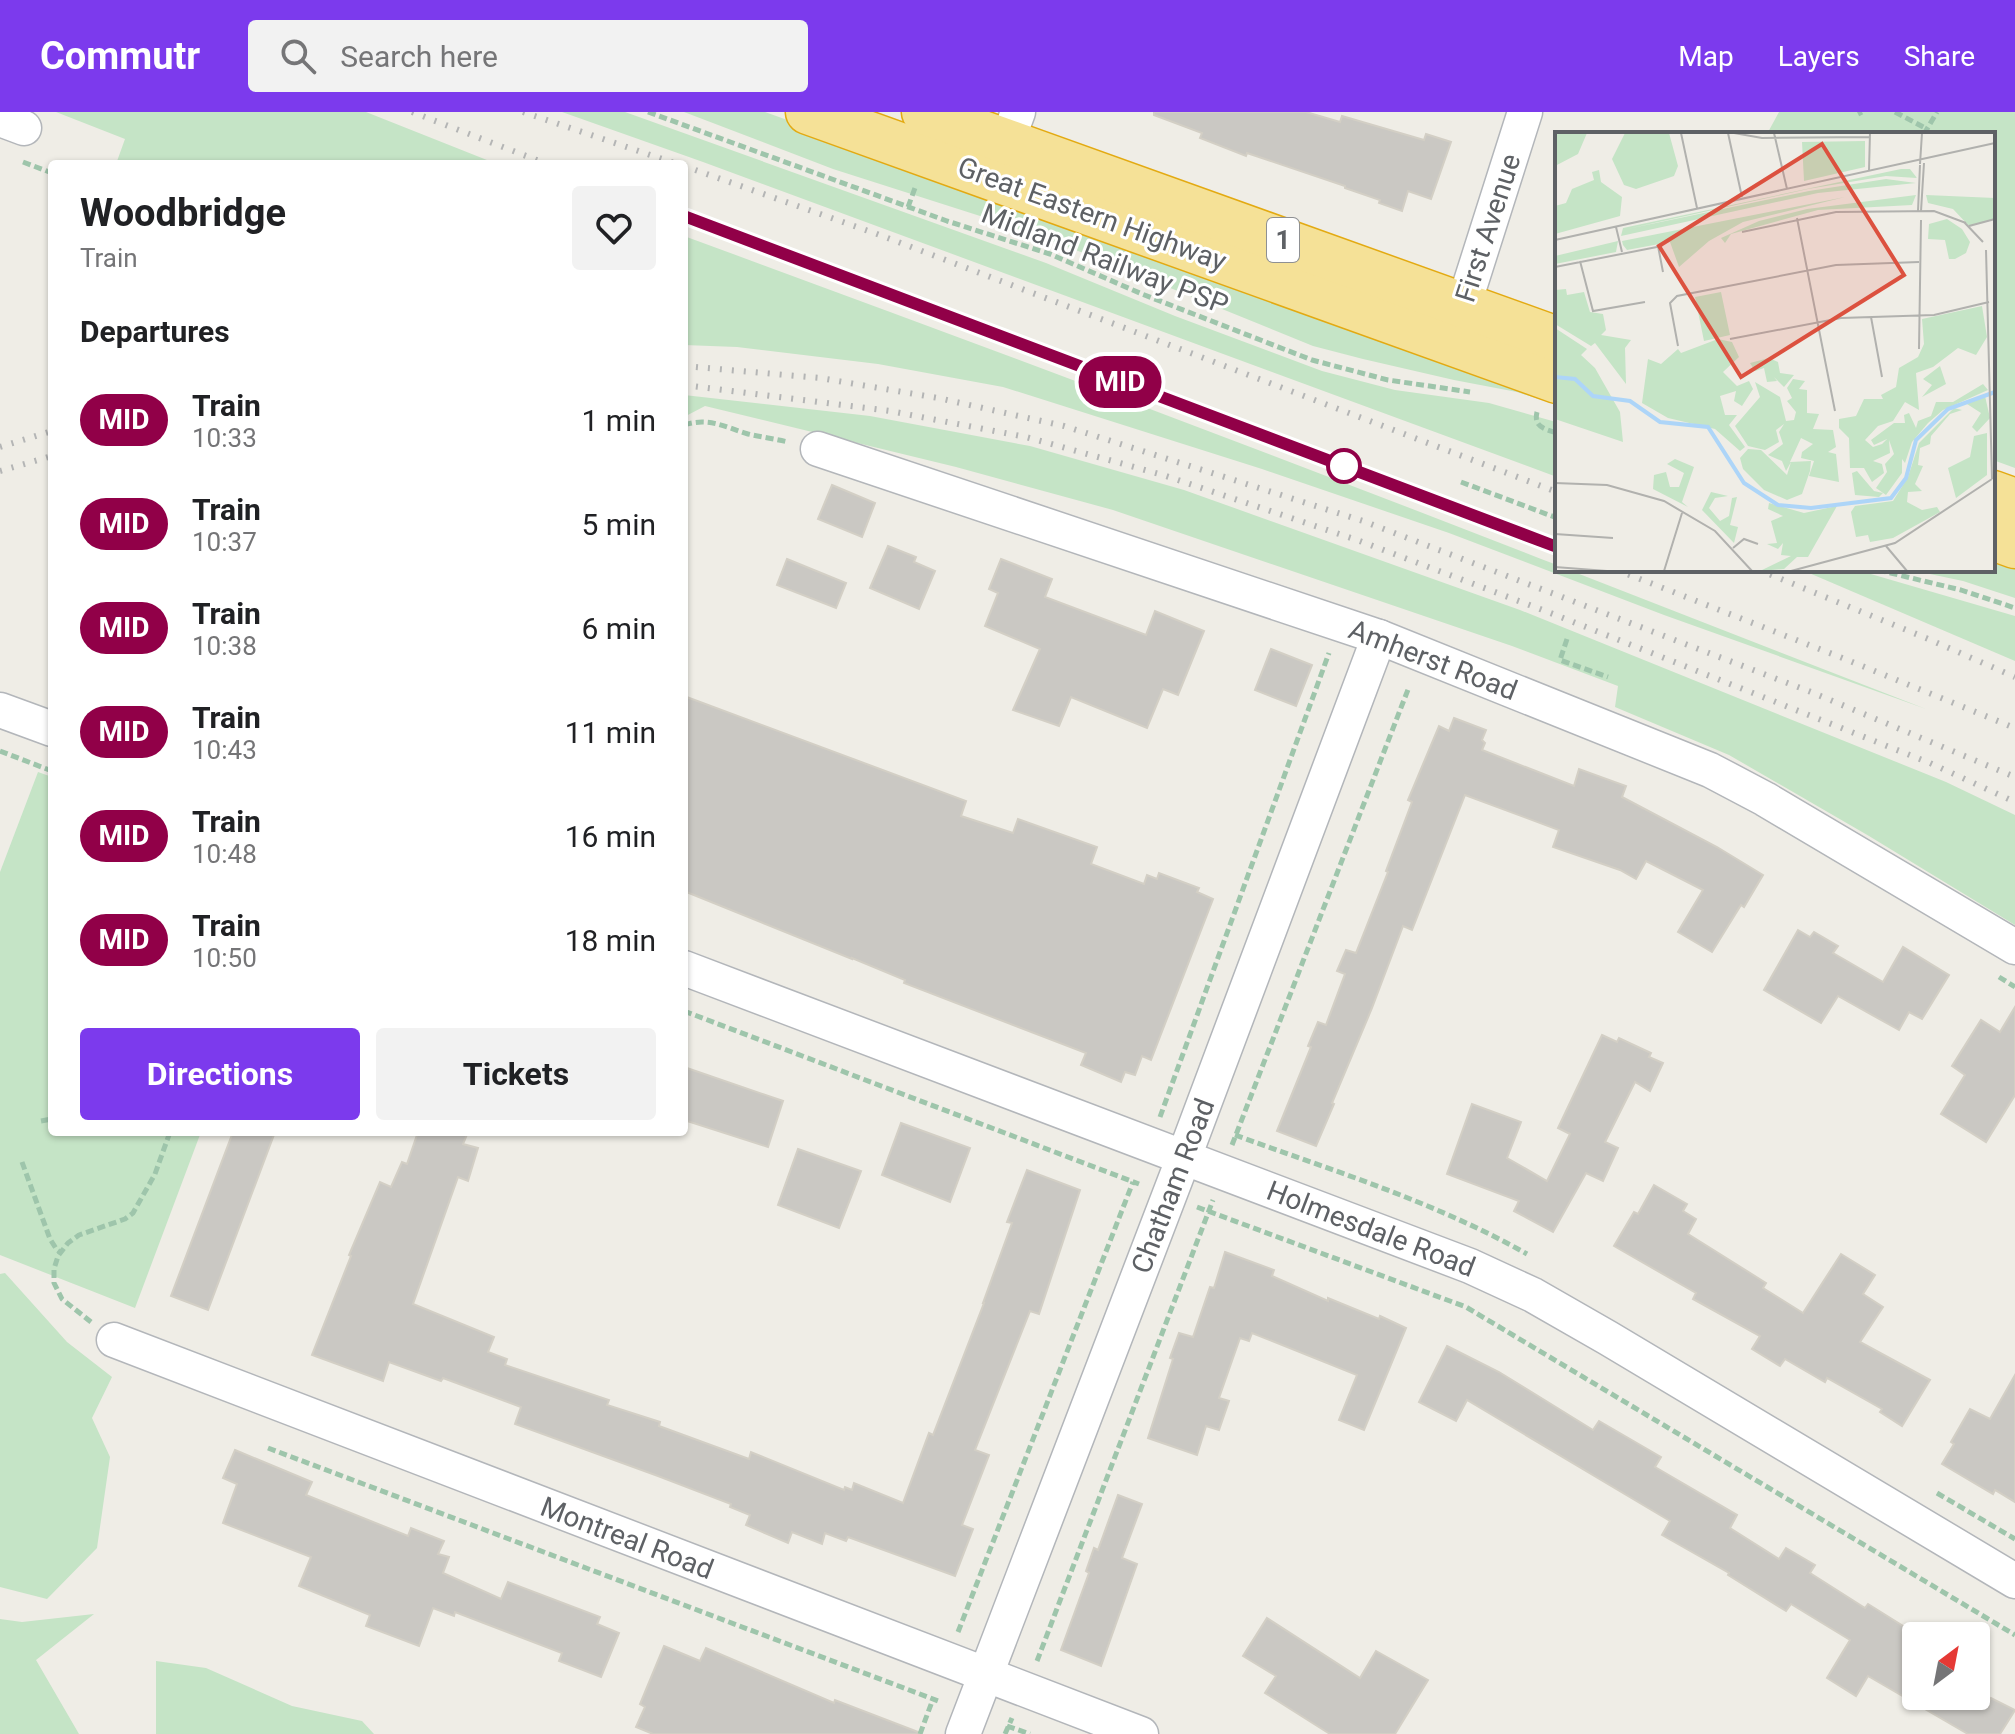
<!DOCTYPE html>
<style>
:root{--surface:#fff;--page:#f2f2f2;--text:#202124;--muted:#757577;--accent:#7c3aed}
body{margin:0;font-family:Roboto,sans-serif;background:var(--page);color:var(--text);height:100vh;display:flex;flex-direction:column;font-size:30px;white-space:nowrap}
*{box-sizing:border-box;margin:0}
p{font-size:26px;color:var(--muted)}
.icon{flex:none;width:44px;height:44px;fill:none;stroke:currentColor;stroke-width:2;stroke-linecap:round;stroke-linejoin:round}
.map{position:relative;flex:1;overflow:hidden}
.panel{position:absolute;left:48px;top:48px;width:640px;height:976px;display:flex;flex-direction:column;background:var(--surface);border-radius:8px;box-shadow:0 2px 6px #0004}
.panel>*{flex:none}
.badge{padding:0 16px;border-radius:26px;font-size:28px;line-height:52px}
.needle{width:52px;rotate:32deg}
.tools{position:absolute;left:1902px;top:1510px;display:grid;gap:16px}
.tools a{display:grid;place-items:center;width:88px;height:88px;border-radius:8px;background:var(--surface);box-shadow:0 2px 6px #0004;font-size:40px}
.map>.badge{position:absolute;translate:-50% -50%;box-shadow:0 0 0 4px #fff}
h2{padding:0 32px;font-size:30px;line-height:72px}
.round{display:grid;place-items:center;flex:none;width:84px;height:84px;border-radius:8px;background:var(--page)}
.summary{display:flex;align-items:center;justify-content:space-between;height:136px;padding:0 32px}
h1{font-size:38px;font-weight:700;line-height:60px}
.action{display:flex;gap:16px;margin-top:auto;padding:16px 32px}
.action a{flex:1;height:92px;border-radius:8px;background:var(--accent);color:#fff;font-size:32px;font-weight:700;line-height:92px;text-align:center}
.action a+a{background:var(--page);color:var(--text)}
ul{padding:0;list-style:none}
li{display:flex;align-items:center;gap:24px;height:104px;padding:0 32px}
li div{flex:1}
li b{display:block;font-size:30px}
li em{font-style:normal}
li .badge{min-width:88px;font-weight:700;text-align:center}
header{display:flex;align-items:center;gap:48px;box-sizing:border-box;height:112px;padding:0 40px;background:var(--accent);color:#fff}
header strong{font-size:38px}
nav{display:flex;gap:44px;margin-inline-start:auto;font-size:28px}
.search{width:560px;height:72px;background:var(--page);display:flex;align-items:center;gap:20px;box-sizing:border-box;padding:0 28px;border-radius:8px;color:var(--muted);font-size:30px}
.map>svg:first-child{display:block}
.green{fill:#c5e4c6}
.building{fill:#cac8c3;stroke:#d3cfc5;stroke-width:2}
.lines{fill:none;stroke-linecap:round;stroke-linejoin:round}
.minor-casing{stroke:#b3b6ba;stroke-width:37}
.highway-casing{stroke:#e3aa12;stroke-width:47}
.path{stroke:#9ec5ab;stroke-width:5;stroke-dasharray:8 4;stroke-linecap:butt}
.minor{stroke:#fff;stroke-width:34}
.highway{stroke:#f5e197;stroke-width:44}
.rail{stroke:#b4b5b5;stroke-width:6;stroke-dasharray:2 10;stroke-linecap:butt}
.line-casing{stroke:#fff;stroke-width:18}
.line{stroke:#910048;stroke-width:12}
.stop-dot{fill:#fff;stroke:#910048;stroke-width:4}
.labels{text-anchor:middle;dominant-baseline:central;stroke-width:6;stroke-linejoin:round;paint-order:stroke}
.shield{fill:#fff;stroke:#8e9093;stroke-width:2}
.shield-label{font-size:26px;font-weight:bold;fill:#5e6165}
.street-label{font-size:28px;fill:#5e6165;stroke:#fff}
.inset-river{fill:none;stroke:#add5f8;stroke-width:4}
.inset-road{fill:none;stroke:#b1b1ae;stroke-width:2}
.view{fill:#dc513f;fill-opacity:0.15;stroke:#dc513f;stroke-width:4}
.inset-edge{fill:none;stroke:#5e6165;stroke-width:4}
</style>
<header>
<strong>Commutr</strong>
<div class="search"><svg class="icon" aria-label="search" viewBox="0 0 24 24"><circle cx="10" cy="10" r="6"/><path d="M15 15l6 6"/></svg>Search here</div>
<nav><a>Map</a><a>Layers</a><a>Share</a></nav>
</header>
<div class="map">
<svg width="2015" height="1622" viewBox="0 0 2015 1622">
<rect width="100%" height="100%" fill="#efede6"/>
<g class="green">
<path d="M56,0H366L497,52H116L125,27Z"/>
<path d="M562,0H625L1046,151L1175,204L1322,259L1395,278L1489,291L1556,310L1557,365L703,50Z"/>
<path d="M684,0H765L1557,284V293L1517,280L1454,268L1363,247L1313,234L1089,143L1002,111L833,57Z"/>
<path d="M1779,0H2015V356L1993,348V22H1767Z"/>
<path d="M684,124C976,231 1267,340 1557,453V458H1569L1926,597L1664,503L1449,421L1262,357L1003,275L878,252L737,235L684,233Z"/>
<path d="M684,283L870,304L1030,334L1184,378L1520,498L1946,670L2015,703V813L1869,724L1729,643L1615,595L1618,574L1512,534L1113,398L956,355L705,294L684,305Z"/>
<path d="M1993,447L2015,453V486L1963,469L1911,458H1993Z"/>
<path d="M1802,458H1857L2015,504V549Z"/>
<path d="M38,660L52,665V1020H201L135,1196L0,1143V760Z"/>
<path d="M5,1161L67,1230L112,1265L92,1306L110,1345L97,1436L47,1487L0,1475V1162Z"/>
<path d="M94,1502L36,1548L79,1622H0V1507L22,1510Z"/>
<path d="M156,1549L206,1556L292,1594L362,1609L374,1622H156Z"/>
</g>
<g class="building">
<path d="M1154,0H1306L1340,10L1342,4L1424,28L1426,22L1451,30L1431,87L1408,79L1402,99L1379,91L1380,88L1345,76V74L1247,41L1246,44L1200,26L1202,21L1154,3Z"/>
<path d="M832,373L875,391L862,425L818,407Z"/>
<path d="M888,434L916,445L914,450L935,459L919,497L870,476Z"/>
<path d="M787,447L846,471L836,496L777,473Z"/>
<path d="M1001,447L1052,467L1045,485L1146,523L1155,499L1204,519L1178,583L1163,577L1147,616L1071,585L1059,614L1013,598L1040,537L985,514L998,481L989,477Z"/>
<path d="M1271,537L1312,553L1296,594L1255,578Z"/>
<path d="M684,584L966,689L961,704L1013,721L1018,707L1097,735L1091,752L1144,772L1147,763L1157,767L1159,761L1199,776L1197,780L1213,787L1151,948L1142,944L1135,963L1125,960L1121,970L1081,953L1086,941L904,871L905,868L852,846V847L684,779Z"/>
<path d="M1454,606L1486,618L1482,628L1485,631L1482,638L1574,674L1579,657L1626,674L1622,685L1717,735L1763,763L1744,795L1741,793L1712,840L1678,820L1703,778L1646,749L1636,767L1620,758L1553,735L1559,718L1465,683L1412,818L1403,814L1372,896L1332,991L1334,992L1316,1034L1277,1019L1311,935L1308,934L1318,910L1326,913L1345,862L1337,859L1346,838L1356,841L1388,760L1386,759L1412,690L1408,688L1439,614L1449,619Z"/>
<path d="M1798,818L1810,825L1814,820L1838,834L1833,841L1883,870L1903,835L1949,863L1922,907L1909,900L1899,918L1838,884L1821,911L1764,878Z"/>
<path d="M2015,895V983L1986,1030L1941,1002L1965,963L1952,954L1981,908L2000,920Z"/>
<path d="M1602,923L1617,930L1619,926L1651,941L1649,945L1663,951L1650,979L1635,970L1605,1030L1618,1036L1603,1069L1586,1061L1553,1120L1514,1099L1519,1089L1447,1062L1472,992L1521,1010L1507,1046L1547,1069L1570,1022L1558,1016Z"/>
<path d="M684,955L783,989L768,1035L684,1008Z"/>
<path d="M901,1011L970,1036L950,1090L882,1063Z"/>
<path d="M233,1020H275L208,1198L171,1184Z"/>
<path d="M418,1020H468L463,1032L478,1036L468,1069L458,1065L413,1192L494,1225L488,1240L507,1247L505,1253L609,1288L607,1293L660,1310L659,1314L749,1347L751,1340L844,1378L845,1375L852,1378L854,1371L903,1391L929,1321L933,1323L984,1191H983L1012,1111L1007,1110L1027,1058L1080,1078L1039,1202L1030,1199L975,1338L989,1343L962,1413L973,1417L955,1464L848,1425L846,1429L825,1421L822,1432L792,1420L788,1431L746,1413L750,1403L730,1395L731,1392L658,1364L515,1312L521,1295L443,1266L441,1269L389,1250L383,1269L312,1243L351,1144L349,1143L380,1070L391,1075L402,1050L407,1052Z"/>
<path d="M798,1037L861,1059L839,1116L778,1093Z"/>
<path d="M1654,1073L1687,1092L1683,1099L1696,1107L1688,1122L1766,1171L1763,1176L1803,1201L1841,1142L1875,1163L1863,1182L1883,1195L1860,1230L1930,1268L1902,1314L1880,1300L1882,1297L1827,1266L1825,1270L1785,1247L1780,1254L1752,1237L1760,1224L1693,1187L1696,1181L1614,1134L1634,1100L1638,1102Z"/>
<path d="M1225,1140L1274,1158L1272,1164L1328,1189V1186L1379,1207L1380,1204L1406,1216L1364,1318L1339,1308L1357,1263L1252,1221L1249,1229L1240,1226L1219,1286L1229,1289L1219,1318L1206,1314L1197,1343L1148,1326L1173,1247L1170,1246L1179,1221L1193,1225L1210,1175L1214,1176Z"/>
<path d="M1447,1234L1499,1260L1593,1318L1599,1309L1661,1345L1655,1355L1737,1403L1730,1416L1779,1447L1786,1436L1815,1453L1810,1461L1865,1496L1868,1492L1916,1522V1584H1979L1989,1589L1991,1586L2015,1598L2000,1622H1968L1868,1564L1856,1584L1827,1566L1850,1528L1791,1492L1786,1499L1728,1463L1729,1461L1662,1423L1670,1409L1467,1288L1456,1309L1419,1290Z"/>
<path d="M2015,1263V1390L1995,1378L1993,1382L1942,1352L1954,1332L1951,1330L1970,1297L1990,1307Z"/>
<path d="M235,1338L312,1370L306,1383L408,1424L411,1416L444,1429L438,1442L449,1445L443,1461L501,1487L508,1470L600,1505L597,1512L619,1521L601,1565L559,1549L562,1541L455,1500L454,1504L433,1496L419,1534L366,1514L370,1503L299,1474L311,1445L223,1411L237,1372L223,1366Z"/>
<path d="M1118,1383L1142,1392L1122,1446L1137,1452L1101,1554L1061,1538L1089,1461L1086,1459L1094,1436L1098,1438Z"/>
<path d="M1267,1506L1360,1566L1376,1539L1428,1568L1395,1622H1330L1265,1581L1276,1564L1243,1544Z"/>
<path d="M664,1534L700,1549L706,1536L834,1591L835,1588L918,1620V1622H653L636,1615L645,1595L640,1592Z"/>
</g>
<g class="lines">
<g class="minor-casing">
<g id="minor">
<path d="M0,7L24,16"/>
<path d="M999,52L1018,0"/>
<path d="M1456,217L1525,0"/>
<path d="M818,337L1379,525L1710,658L1765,687L2015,835"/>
<path d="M0,598L52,617"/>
<path d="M684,856L1470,1154L1533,1183L1608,1226L2015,1469"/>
<path d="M114,1228L1141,1622"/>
<path d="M963,1622L1184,1045L1379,525"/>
</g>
</g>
<g class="highway-casing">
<g id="highway">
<path d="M808,0L1557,269"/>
<path d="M924,0L1557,227"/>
<path d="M1993,381L2015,389"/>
<path d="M1993,426L2015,434"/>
</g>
</g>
<g class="path">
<path d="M648,0L947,109L1050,142L1142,182L1312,248L1388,268L1470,280"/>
<path d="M1895,0L1927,17"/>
<path d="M1858,2L1862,0"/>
<path d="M1924,22L1937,0"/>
<path d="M23,50L52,61"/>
<path d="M908,95L915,76"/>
<path d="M1537,300C1533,315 1545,317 1557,321"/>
<path d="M684,313C709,305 725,315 748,322C761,325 775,327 788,330"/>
<path d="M1461,370L1557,406"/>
<path d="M1878,458L1961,478L2015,496"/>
<path d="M1567,527L1560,548L1608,565"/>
<path d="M0,639L52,659"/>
<path d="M1999,865L2015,875"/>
<path d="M684,899L1139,1072"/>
<path d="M1160,1005L1329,541"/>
<path d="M41,1009L52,1007"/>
<path d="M1235,1023C1334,1059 1435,1090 1527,1142"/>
<path d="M1232,1033L1409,575"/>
<path d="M22,1050L50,1127L57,1138L61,1141"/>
<path d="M1197,1095L1466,1195L2015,1523"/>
<path d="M91,1210L62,1187L54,1171V1157L58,1144L68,1131L79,1123L125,1107L133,1101L155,1062L170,1020"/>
<path d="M268,1336L941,1590"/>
<path d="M1937,1381L2015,1427"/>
<path d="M958,1520L1133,1070"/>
<path d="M1037,1549L1213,1088"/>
<path d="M1007,1614L1030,1622"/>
<path d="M920,1622L933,1587"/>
<path d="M1005,1622L1012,1606"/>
</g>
<use href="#minor" class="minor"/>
<use href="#highway" class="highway"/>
<g class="rail">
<path d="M412,0L547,52"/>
<path d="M523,0L677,52"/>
<path d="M684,54L877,122L1557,380"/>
<path d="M684,104L1557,435"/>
<path d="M684,254L820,266L938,286L1064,314L1363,409L1811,580L2015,665"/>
<path d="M684,273L890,299L1026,325L1163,363L1357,428L1548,500L1930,651L2015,690"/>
<path d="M0,335L52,319"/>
<path d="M0,359L52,344"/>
<path d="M1617,458L1845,547L2015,616"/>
<path d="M1759,458L1926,526L2015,565"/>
</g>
</g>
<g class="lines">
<g class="line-casing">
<path id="line" d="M684,104L1557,435"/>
</g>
<use href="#line" class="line"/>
</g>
<circle class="stop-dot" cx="1344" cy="354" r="16"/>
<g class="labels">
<rect class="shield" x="1267" y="106" width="32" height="44" rx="6"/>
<g class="shield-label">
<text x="1283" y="128">1</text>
</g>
<g class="street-label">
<text transform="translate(1092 102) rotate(20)">Great Eastern Highway</text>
<text transform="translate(1488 116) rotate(-72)">First Avenue</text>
<text transform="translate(1105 147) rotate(21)">Midland Railway PSP</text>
<text transform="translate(1433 548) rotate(21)">Amherst Road</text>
<text transform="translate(1173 1074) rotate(-69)">Chatham Road</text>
<text transform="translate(1371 1117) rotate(21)">Holmesdale Road</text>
<text transform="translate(627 1426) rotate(21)">Montreal Road</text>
</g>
</g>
<g transform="translate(1555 20)">
<rect width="440" height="440" fill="#efede6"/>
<path d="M0,1H32L23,22L0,34ZM70,1H114L123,34L119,44L81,57L69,53L57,27ZM310,9V35L249,49L247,10ZM346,37H355L362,46L331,44L253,57L72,97L254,59L331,47L361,51L263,61L66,104L68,96ZM44,38L46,50L67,65L65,84L0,102V74L11,71L17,57L39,48L37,40ZM361,63L357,73L263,78L176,102L170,111L166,106L204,89L252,77ZM371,63L440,66V87L414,94L398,77L373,71ZM290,65L188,90L154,109L124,135L115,110L72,118L68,113L67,109ZM392,87L407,97L415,110L411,121L400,127H394L390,108L373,107L374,92ZM63,109L61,120L0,132V124ZM11,157L12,163L29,160L35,180L48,182L51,198L46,203L76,208L70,216L71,252L40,211L36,214L0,192V158ZM166,160L175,203L149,209L140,165ZM427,174L432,205L421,223L403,216L378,235L361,241L364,278L350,270L338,289L323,294L310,308L318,315L327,312L332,307L319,313L316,308L339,291H350L349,283L354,281L361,296L363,289L376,284L381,270H398L428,252L433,258L388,278L373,291L357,310L350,331L347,327V341L331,363L321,356L332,340L330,332L339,322L334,308L335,321L318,329L327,332L329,341L317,350L309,336H295L294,306L284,296V287L301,284L309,267H328L326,263L341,255L344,236L363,225L369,212L367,187ZM0,196L32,217L26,223L40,236L65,280L68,310L0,287ZM163,207L177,210L184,225L168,240L182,254L194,249L198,257L187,274L179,269L181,259L165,264L170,283H182L174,293L190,315L185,319L160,297L113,286L87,271L93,227L106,232L123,217L126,221ZM214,226L223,230L225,241L239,243L229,255L219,245L222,249L212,250L209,236L200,239L195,231ZM385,234L391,252L367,265L377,253L368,247ZM238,247L250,249L244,257L252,258V281L264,282L258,297L278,298L281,315L273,320L281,322L284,350L254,344L259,329L246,326L247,320L258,312L246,306L235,330L256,329L255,339L247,362L232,368L209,358L188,337L185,326L193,317L206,318L232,343L236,330L231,339L227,329L213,323L228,312L224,300L229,292L221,298L224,310L210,318L193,314L180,294L205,265L200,250L225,265L231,289L239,288L241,280L232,269L237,266L232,256ZM430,264L435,286L422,300L417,295L426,281L412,272ZM399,276L407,278L395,282L376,304L375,312L365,316L363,333L368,334L360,352L367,359L353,360L352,370L367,378L382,375L385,380L338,406L315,410L313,403L301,405L296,380L300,374L338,369L353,345L364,311ZM432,301V343L401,366L393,336L415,325L419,304ZM120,327L139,335L127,370L133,375L98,357L99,343L111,340L115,355H124L129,341L112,332ZM302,339L319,359L328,361L324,365L300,363L297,341ZM156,360L173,364L160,366L154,376L165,389L174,384L177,366L182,365L175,393L183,395L179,411L147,378ZM214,371L249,381L282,374L253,425H242L229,437L205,439L236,424L226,423L228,411L223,417L212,412L222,411L216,389L228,384L213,377Z" fill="#c5e4c6"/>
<path class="inset-river" d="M0,245L20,247L38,264L75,269L105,290L153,295L189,351L223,373L256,376L336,366L351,346L361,308L393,277L440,260"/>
<path class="inset-road" d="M126,1L142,76M173,1L187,65M179,1L207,6L315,5M219,1L232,57M365,32L367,1M314,38L315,1M363,79L365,33M366,79L369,31M242,86L280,279M409,90L428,110M414,94L440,87M61,95L67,120M187,100L281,80L379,79L411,91M0,108L440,11M103,114L108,140M431,118L437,347M25,129L38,179L90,170M0,135L107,114M316,185L327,245M175,207L286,186L379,183L434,170M123,214L115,171L122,164L281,133L364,130M364,217L366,88M0,351L52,353L109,369L160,399L197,439M0,402L58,406M331,414L352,439M178,416L189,407L203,412M0,435L52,439M109,439L127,381M236,439L340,411L437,347"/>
<path class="view" d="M267,12L349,143L186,245L104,114Z"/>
<rect width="440" height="440" class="inset-edge"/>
</g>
</svg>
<div class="tools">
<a><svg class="needle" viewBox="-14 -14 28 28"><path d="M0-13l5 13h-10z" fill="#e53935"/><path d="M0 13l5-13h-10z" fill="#757577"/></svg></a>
</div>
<b class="badge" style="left:1120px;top:270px;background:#910048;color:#fff">MID</b>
<section class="panel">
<div class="summary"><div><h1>Woodbridge</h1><p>Train</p></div><a class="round"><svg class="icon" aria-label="heart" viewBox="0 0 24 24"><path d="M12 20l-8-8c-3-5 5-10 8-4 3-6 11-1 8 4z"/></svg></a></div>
<h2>Departures</h2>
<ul>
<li><span class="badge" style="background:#910048;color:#fff">MID</span><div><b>Train</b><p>10:33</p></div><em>1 min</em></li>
<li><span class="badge" style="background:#910048;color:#fff">MID</span><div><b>Train</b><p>10:37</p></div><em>5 min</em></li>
<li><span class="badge" style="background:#910048;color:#fff">MID</span><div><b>Train</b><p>10:38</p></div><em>6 min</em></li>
<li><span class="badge" style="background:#910048;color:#fff">MID</span><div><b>Train</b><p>10:43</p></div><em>11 min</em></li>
<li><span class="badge" style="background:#910048;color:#fff">MID</span><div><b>Train</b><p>10:48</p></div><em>16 min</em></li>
<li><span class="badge" style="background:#910048;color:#fff">MID</span><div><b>Train</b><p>10:50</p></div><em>18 min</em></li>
</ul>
<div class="action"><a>Directions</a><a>Tickets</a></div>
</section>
</div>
